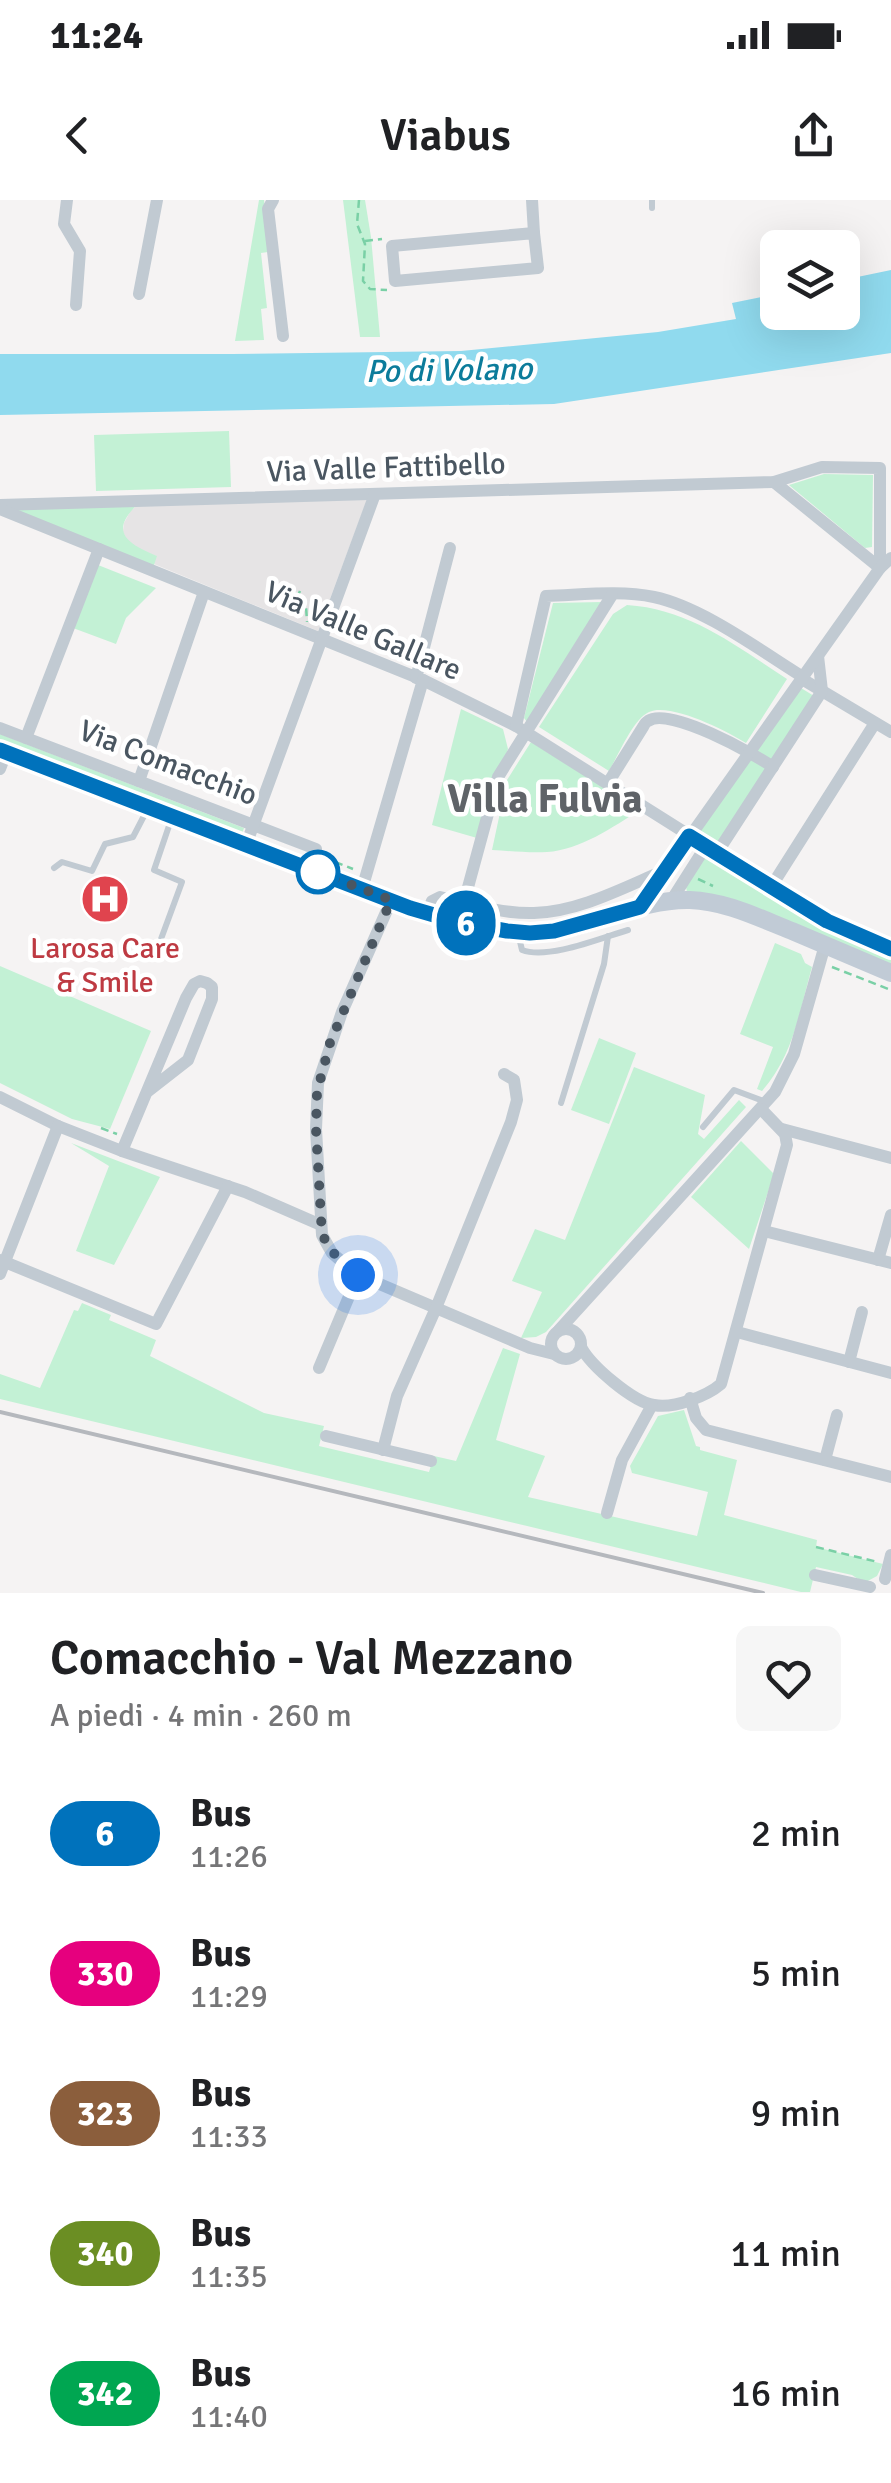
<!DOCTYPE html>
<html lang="it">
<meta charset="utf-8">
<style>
:root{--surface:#fff;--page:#f6f6f6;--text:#202124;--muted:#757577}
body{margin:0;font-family:Signika,sans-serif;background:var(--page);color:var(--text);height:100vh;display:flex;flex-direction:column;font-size:38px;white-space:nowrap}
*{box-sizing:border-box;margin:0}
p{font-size:32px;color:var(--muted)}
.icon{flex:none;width:55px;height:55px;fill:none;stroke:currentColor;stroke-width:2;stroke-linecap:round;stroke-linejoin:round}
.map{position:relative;height:1393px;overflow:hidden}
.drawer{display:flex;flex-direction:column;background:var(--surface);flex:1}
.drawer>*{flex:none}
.badge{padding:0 20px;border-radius:32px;font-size:35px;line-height:65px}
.fabs{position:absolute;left:760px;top:30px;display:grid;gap:20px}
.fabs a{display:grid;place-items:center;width:100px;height:100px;border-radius:15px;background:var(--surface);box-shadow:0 10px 40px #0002;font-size:50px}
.you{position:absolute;width:50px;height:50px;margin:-25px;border:8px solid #fff;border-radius:50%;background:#1a73e8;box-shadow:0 0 0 15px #1a73e833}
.map>.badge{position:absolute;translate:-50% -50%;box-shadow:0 0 0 5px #fff}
.round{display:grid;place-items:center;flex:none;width:105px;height:105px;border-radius:15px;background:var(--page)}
.overview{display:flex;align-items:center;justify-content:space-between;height:170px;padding:0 50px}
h1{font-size:48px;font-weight:600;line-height:75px}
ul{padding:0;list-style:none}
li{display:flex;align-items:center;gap:30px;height:140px;padding:0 50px}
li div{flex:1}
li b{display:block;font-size:38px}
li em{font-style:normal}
li .badge{min-width:110px;font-weight:700;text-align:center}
.status{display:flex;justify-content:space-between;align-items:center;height:70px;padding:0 50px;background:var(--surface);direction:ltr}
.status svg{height:28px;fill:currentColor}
header{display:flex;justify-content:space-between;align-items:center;height:130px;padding:0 50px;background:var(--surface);font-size:45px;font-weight:600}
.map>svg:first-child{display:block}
.education{fill:#e6e4e5}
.green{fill:#c3f1d5}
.water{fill:#90daee}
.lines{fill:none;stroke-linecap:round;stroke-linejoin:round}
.path{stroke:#7ad0a6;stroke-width:2.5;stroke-dasharray:8 5;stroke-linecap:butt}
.lane{stroke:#c1cad2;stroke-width:6}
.street{stroke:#c1cad2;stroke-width:12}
.secondary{stroke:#c1cbd6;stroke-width:18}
.rail{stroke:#b5b8bd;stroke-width:4}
.line-casing{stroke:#fff;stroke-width:22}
.line{stroke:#0072bc;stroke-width:15}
.walk{stroke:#4a5661;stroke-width:10;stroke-dasharray:0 18}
.stop-dot{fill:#fff;stroke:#0072bc;stroke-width:5}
.labels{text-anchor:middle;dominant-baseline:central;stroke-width:9;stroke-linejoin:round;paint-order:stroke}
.street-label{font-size:30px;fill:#4a5661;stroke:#fff}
.health-label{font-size:30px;fill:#be3a42;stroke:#fff}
.water-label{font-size:32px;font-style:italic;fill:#0c7c9b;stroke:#fff}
.district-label{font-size:40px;font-weight:bold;fill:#5f6368;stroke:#fff}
</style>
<div class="status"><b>11:24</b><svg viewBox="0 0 49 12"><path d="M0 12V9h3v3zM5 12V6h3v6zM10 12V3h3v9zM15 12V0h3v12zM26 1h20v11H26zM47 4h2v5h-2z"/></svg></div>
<header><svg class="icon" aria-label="back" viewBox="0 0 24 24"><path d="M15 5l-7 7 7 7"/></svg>Viabus<svg class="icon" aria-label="share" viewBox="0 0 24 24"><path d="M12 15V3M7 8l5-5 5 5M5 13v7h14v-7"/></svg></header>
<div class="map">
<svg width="891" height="1393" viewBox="0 0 891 1393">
<rect width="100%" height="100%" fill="#f5f3f3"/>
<path class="education" d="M368,297L318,431L154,364L156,356L134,347L127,341L123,332L124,323L130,312L138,304Z"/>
<g class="green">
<path d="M259,0H264L268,52L261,53L267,108L261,109L264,140L235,141Z"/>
<path d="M343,0H365L371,37L380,137H360Z"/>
<path d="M229,231L231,287L96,291L94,235Z"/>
<path d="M824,274L873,275L872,347L865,348L789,285Z"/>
<path d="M138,304C108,332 128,344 157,356L153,368L6,307Z"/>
<path d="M98,365L156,388L126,418L116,444L73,428Z"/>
<path d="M602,402L527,522L524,518L553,403Z"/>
<path d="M627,405C690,409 736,446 787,479L746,543C727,531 670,502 649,512C633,519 618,556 609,571L539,527L613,414Z"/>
<path d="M801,488L814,496L773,561L755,550Z"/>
<path d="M461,509L503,529L508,549L477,638L432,625Z"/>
<path d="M0,534L244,628L241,637L0,544Z"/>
<path d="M531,542L640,610C613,627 580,650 547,652C529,653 510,651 492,650L507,580Z"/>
<path d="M751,555L768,567L720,645L698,631Z"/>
<path d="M707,654L808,720L891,753V766L687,692L686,687Z"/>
<path d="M775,743L801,754L805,763L812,767C799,813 794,854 762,891L757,889L773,847L740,834Z"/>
<path d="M0,766L151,831L110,929L72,919L0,883Z"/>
<path d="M599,838L636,853L609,924L571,910Z"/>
<path d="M634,867L705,895L698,934L704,939L739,900L746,907L546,1132L536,1137L521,1138L542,1092L512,1081L535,1029L565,1040Z"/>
<path d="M741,941L774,974L749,1049L691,997Z"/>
<path d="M71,943L160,977L114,1065L76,1051L109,966Z"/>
<path d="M82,1103L111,1115L109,1120L156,1140L150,1156L264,1213L324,1226L319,1246L429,1272L434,1256L456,1261L503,1148L520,1154L496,1240L545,1256L528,1297L697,1336L708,1292L632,1273L630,1266L658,1216L684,1210L696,1246L700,1247V1250L737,1260L724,1315L817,1340L816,1347L883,1364L877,1376L864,1383L852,1375L816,1367L810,1392H801L0,1199V1174L40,1188L74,1110L78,1111Z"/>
</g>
<path class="water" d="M891,70V153L554,204L0,215V154H232L461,151L658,132L736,119L732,103L777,94L778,112H842L843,80Z"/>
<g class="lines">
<g class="path">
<path d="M359,0L357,24L365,44L363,81L370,89L387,90"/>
<path d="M365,41L382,39"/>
<path d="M300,391L295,402L306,406L307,422"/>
<path d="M323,657L353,669"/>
<path d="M698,679L713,686"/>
<path d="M832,767L891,790"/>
<path d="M101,928L117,934"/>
<path d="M816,1347L878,1362"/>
</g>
<g class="lane">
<path d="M652,0V8"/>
<path d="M54,668L62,662L92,671L105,644L133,637L146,612"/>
<path d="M518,733L522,750C548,760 601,738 628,730"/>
<path d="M161,739L182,682L154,670L172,617"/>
<path d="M561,903L604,764L608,736"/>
<path d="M703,927L734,890L766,902"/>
</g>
<g class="street">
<path d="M67,0L64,24L80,51L76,105"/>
<path d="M273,0L268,9L283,136"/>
<path d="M532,0L534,33"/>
<path d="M534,33L538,68L395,81L392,46Z"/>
<path d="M139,94L157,0"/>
<path d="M774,282L880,368"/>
<path d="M0,305L774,282L822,267L880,268V368"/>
<path d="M0,309L423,480L516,526L814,714L842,729L891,749"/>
<path d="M416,478L450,348"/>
<path d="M802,479L891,532"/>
<path d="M516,526L546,396C581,395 620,390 654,397C702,407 761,451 803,477"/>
<path d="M0,528L316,649"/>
<path d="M26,538L99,349"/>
<path d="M0,569L6,553"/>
<path d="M139,581L204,392"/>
<path d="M608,583L643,527C644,525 646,522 648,521C669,506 754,554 773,567"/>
<path d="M246,645L375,294"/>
<path d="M717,653L822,491L818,456"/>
<path d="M771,687L875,523"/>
<path d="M362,689L423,480"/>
<path d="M391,701L342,812L318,883L316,929L322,1035L332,1053L356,1074L530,1148L554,1154"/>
<path d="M671,701L706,646"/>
<path d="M464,702L498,577L612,395"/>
<path d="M640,707L880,368L891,358"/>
<path d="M427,714L432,701L440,697C470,704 503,714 534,713C578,712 623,688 663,671"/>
<path d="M0,897L58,926L122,951L245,992L321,1025"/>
<path d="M782,929L891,958"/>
<path d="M122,951L186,798L194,784L200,781L207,783L212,787V799L188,860L147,892"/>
<path d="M764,1031L891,1063"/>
<path d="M0,1060L156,1124L228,986"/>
<path d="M878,1060L891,1015"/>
<path d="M0,1074L58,926"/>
<circle cx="566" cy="1144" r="15"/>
<path d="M559,1130L775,892L794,854L825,745"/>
<path d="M737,1132L891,1173"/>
<path d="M581,1147C591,1166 633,1202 654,1205C674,1209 707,1196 721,1184L787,945L785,934L761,909"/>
<path d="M849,1162L862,1112"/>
<path d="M319,1168L358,1075"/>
<path d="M690,1198L696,1218L706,1230L891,1277"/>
<path d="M326,1236L431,1261"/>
<path d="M383,1250L397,1196L436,1108L511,922L517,900L514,880L504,874"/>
<path d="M825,1260L837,1215"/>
<path d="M607,1313L622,1260L652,1205"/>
<path d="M815,1375L870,1387"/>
<path d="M885,1379L891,1355"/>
</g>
<path class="secondary" d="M0,550L391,701C449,722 516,743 578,726C615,716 651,699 690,700C725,701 759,718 792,731C825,745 858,759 891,773"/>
<path class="rail" d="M0,1212L763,1393"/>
</g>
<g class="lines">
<g class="line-casing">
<path id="line" d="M0,550L410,708L458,722L507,731L530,733L554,731L640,707L689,636L827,721L891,749"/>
</g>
<use href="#line" class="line"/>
<path class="walk" d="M318,672L391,700L330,843L317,892L316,929L322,1035L337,1058L358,1075"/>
</g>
<defs>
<g id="hospital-disc" transform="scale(2.5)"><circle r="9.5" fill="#e0444e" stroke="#fff"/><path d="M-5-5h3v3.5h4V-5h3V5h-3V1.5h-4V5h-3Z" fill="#fff"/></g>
</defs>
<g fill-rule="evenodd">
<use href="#hospital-disc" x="105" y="699"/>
</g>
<circle class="stop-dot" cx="318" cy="672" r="20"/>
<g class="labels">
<g class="street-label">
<text transform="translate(386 268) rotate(-2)">Via Valle Fattibello</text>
<text transform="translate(363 431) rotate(23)">Via Valle Gallare</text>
<text transform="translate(168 563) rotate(21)">Via Comacchio</text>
</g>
<g class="health-label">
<text x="105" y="748">Larosa Care<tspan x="105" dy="34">&amp; Smile</tspan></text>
</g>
<g class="water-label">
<text transform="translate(449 170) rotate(-1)">Po di Volano</text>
</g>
<g class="district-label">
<text x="545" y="599">Villa Fulvia</text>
</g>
</g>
</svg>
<div class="fabs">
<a><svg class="icon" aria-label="layers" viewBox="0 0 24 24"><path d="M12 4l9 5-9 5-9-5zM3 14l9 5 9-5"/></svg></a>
</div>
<div class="you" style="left:358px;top:1075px"></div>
<b class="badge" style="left:466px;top:723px;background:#0072bc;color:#fff">6</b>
</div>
<section class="drawer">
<div class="overview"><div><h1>Comacchio - Val Mezzano</h1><p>A piedi · 4 min · 260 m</p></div><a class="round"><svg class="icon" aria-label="heart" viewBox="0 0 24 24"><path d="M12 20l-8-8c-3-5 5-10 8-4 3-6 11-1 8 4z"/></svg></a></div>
<ul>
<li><span class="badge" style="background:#0072bc;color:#fff">6</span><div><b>Bus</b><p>11:26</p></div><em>2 min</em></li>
<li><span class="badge" style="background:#e6007e;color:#fff">330</span><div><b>Bus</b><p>11:29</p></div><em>5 min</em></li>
<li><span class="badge" style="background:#8b5e3c;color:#fff">323</span><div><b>Bus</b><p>11:33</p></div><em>9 min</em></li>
<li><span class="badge" style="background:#6b8e23;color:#fff">340</span><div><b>Bus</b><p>11:35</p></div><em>11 min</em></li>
<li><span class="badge" style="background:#00a651;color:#fff">342</span><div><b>Bus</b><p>11:40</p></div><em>16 min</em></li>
</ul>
</section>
